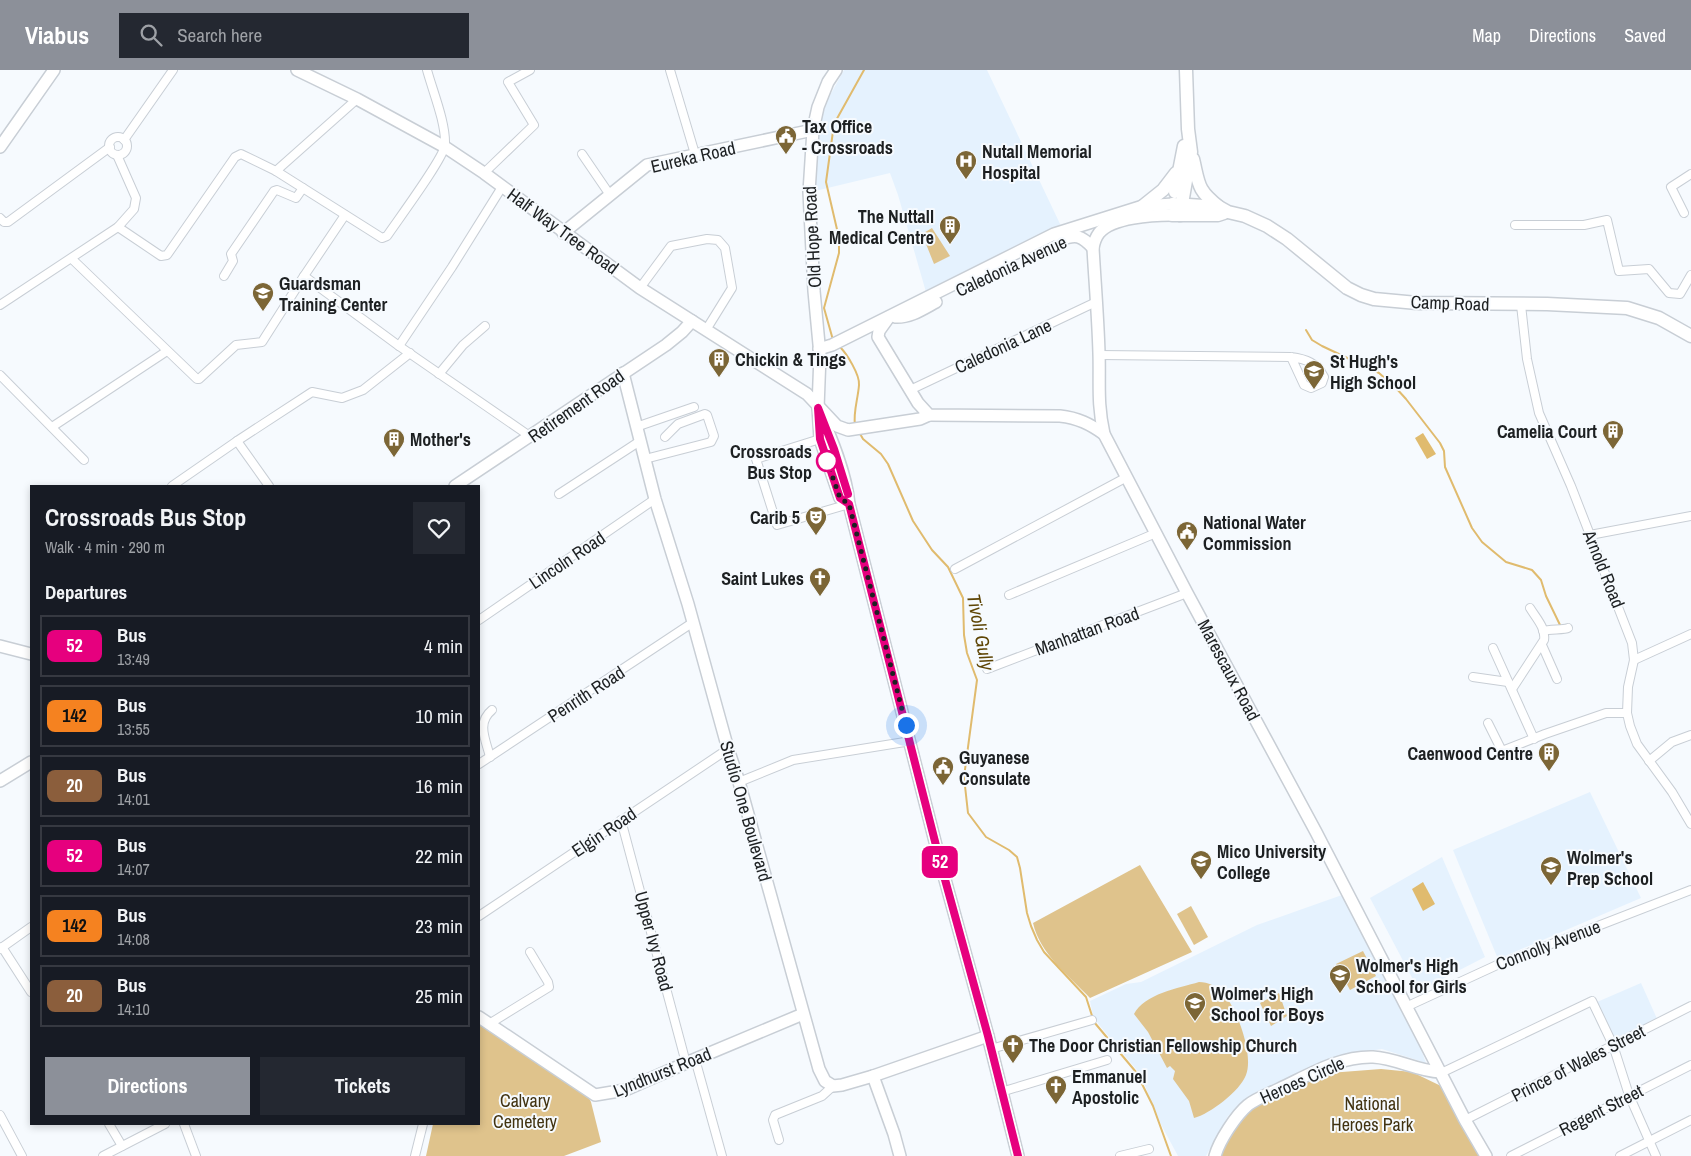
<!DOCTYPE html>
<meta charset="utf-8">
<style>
:root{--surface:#171b24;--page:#242831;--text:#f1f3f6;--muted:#9ea1a6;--line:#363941;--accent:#8c9099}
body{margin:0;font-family:"Archivo Narrow",sans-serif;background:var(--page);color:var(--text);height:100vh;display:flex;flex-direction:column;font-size:19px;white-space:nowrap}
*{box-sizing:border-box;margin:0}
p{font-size:16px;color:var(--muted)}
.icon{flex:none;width:28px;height:28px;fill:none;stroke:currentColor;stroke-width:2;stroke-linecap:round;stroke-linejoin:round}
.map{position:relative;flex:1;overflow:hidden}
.sheet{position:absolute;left:30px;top:415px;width:450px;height:640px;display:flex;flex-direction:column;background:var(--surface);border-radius:0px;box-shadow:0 2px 8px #0003}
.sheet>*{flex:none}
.badge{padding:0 10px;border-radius:8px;font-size:18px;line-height:32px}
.you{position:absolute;width:25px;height:25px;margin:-12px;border:4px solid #fff;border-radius:50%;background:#1a73e8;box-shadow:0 0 0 8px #1a73e833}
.map>.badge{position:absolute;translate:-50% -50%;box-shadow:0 0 0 2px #fff}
h2{padding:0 15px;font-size:19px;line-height:45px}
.round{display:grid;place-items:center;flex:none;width:52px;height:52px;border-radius:0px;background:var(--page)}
.overview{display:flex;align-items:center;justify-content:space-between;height:85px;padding:0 15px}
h1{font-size:24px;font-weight:700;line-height:38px}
.cta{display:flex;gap:10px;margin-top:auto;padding:10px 15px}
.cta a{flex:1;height:58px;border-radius:0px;background:var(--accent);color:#fff;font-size:20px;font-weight:700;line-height:58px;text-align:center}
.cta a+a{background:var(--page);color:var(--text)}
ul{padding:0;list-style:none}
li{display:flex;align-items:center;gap:15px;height:62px;margin:0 10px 8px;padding:0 5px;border:2px solid var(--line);border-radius:0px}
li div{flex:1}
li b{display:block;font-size:19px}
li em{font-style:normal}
li .badge{min-width:55px;font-weight:700;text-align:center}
header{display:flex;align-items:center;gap:30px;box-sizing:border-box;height:70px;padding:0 25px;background:var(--accent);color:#fff}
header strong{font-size:24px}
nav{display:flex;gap:28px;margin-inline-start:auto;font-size:18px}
.search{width:350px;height:45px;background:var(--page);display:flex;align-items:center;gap:12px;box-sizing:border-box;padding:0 18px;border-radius:0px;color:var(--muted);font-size:19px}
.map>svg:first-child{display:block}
.built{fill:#e5f2fe}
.green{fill:#dfc38c}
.water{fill:#e0bb6e}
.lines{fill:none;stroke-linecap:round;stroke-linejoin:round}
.stream{stroke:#e0bb6e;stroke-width:2}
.street-casing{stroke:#c8ced5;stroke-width:10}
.secondary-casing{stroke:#c8ced5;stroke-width:14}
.primary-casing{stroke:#c8ced5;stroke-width:15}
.street{stroke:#fff;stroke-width:8}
.secondary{stroke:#fff;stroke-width:11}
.primary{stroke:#fff;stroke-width:12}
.line-casing{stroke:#fff;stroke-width:11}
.line{stroke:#e6007e;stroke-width:8}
.walk{stroke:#1d2022;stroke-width:5;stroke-dasharray:0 9}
.stop-dot{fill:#fff;stroke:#e6007e;stroke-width:2.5}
.labels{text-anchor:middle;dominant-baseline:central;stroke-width:4;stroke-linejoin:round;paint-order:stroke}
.poi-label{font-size:18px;font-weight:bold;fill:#1d2022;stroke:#f6fafe;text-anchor:start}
.street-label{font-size:18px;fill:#1d2022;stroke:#f6fafe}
.stop-label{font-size:18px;font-weight:bold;fill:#1d2022;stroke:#f6fafe;text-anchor:end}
.park-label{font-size:18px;fill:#423311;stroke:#f6fafe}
.water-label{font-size:19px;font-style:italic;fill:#5e4505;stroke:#f6fafe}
</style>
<header>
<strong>Viabus</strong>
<div class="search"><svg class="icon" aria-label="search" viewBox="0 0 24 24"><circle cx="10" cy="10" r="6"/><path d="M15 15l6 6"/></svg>Search here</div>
<nav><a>Map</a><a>Directions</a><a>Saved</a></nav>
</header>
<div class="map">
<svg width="1691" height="1086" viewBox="0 0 1691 1086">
<rect width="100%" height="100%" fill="#f6fafe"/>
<g class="built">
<path d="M844,0H987L1061,156L926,222L898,125L890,103L815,121L813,87L818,58L828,29Z"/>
<path d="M1590,722L1641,828L1498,889L1453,780Z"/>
<path d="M1442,787L1485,887L1419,921L1370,828Z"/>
<path d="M1342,825L1416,965L1426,993L1382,979L1361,982L1335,988L1280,1015L1249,1027L1228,1046L1206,1086H1178L1157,1047L1141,1005L1100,956L1093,946L1090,931L1126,914L1141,912L1257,855Z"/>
<path d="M1641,913L1658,951L1614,971L1597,932Z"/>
</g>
<g class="green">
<path d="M932,158L950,186L934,194L922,164Z"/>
<path d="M1140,795L1192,882L1090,928C1069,906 1040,884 1033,853Z"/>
<path d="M1191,836L1208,867L1194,875L1177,844Z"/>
<path d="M1363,881L1376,906L1350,920L1336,894Z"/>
<path d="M1199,912C1208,912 1217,916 1223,923C1237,938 1254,985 1246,1005C1240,1021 1210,1044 1194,1048L1189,1031L1173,1009L1175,1001L1170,996L1167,998L1148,962L1134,944C1144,924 1179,918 1199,912Z"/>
<path d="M1279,923L1287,946L1271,956L1260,933Z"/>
<path d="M479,954L588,1026L591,1032L601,1072L564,1086H426L433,1054H479Z"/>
<path d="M1381,999L1412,1002L1441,1016L1483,1086H1220L1237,1052L1254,1036L1316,1004Z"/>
</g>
<g class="water">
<path d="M1423,363L1436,384L1427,389L1415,368Z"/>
<path d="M1423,812L1435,834L1423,841L1412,819Z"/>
</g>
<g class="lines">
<g class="stream">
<path d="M1306,260L1312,270L1322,276L1379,303L1396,318L1406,329L1440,373L1444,381L1445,397L1472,458L1482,472L1506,492L1532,500L1541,510L1546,526L1561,557"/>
<path d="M833,270L824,238L839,183V168L826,112L834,54L864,0"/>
<path d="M840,277C847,284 860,305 859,315C858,329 853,342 855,355"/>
<path d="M859,362L863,369L881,384L888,394L913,451L932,480L948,497L963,528L964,565L967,583L977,610L964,707L968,743L986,767L1009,780L1017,787L1020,798L1027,843L1031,856L1037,870L1044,882L1086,927L1094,952L1136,1002L1153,1036L1171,1086"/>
</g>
<g class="street-casing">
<g id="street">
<path d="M670,0L695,84"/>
<path d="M357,29L276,101L382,168L387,166C397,151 444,88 445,75C446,53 433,22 427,0"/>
<circle cx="118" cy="76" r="9"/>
<path d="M124,70L173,0"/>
<path d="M582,84L610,125"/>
<path d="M484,103L534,55L508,12L530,0"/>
<path d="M1684,143L1671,117L1691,104"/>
<path d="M0,148L4,152H8L110,77"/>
<path d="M1515,155H1584L1607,150L1619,201L1649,199L1669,223L1680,224L1691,205"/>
<path d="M118,157L161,186L167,185L235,87L241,84L276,101"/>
<path d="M72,189L197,309H199L236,275L262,272L304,206L345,145"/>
<path d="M224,206L233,191L231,184L274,121L277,120L296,128L303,118"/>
<path d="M304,206L399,276L531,367"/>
<path d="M640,218L671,176L707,169L718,170L725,178L732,218L706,260"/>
<path d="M0,235L118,157L134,139L136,128L117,85"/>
<path d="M1521,235L1527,289L1539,343L1571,416L1632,573L1634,590L1628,617L1627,643L1630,656L1637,674L1672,722L1691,754"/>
<path d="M399,276L452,197L502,117"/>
<path d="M1099,285L1291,287C1306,289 1317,293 1324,307L1322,313L1311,318L1304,315L1291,287"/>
<path d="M439,304L463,275L485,256"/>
<path d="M0,305L84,390"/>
<path d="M910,320L1096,232"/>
<path d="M52,357L167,281"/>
<path d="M636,357L694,337"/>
<path d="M820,369L756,389L777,455L849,434"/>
<path d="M237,371L312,322L342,328L363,320L410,283"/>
<path d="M645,389L711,372L714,366L707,345L705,344L678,354L665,367"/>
<path d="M172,416L237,371L269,416"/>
<path d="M559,424L640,371"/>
<path d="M1590,465L1691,446"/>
<path d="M955,499L1127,407"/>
<path d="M1009,525L1156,463"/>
<path d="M479,550L655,429"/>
<path d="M1543,561C1550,559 1564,560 1568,558"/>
<path d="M1542,575L1557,609"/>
<path d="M1493,578L1534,669"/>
<path d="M1634,590L1691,564"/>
<path d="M987,599L1187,523"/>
<path d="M1473,607L1508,612"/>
<path d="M1512,619L1544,570C1546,558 1536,548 1530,538"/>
<path d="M1488,653L1502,681L1545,664L1606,643H1627"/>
<path d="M490,687C486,670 476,653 492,640"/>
<path d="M1649,691L1672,672L1691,665"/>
<path d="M479,694L692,553"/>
<path d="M739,712L793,690L911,671"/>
<path d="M621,750L686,993"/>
<path d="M479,846L728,679"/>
<path d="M2,877L31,922"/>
<path d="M0,879L31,857"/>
<path d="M1408,936L1497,895L1691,820"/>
<path d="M489,954L549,917L548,912L530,882"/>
<path d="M991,979L1092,950"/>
<path d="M695,989L722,1086"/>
<path d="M1441,1003L1592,931L1613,975L1629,1025L1656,1086"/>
<path d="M1001,1022L1107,990"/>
<path d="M0,1045L22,1086"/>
<path d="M1465,1050L1691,936"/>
<path d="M109,1054L122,1076"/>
<path d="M184,1054L196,1086"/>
<path d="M779,1070L773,1050L775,1045L822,1026L833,1016"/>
<path d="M103,1086L165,1054"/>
<path d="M415,1086L423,1054"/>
<path d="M1120,1086L1149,1079"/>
<path d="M1511,1086L1691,995"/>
<path d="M1620,1086L1691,1050"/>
</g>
</g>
<g class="secondary-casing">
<g id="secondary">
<path d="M297,0L357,29L445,77L484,103L640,218L807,324L837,356L848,360L920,349L929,345"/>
<path d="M836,0L828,12L818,37L813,60L809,122L814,221L820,285L818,338L820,369L840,428L849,434"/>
<path d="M0,77L54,0"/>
<path d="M1172,145C1153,145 1112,147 1099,163C1096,167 1094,172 1093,178C1095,213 1098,248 1099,283C1100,313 1097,333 1104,364L1187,523L1316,762L1465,1050L1486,1086"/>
<path d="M563,163L647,95L813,60"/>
<path d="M1060,170C1076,164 1081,165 1093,178"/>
<path d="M889,247L879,261L878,267L918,333L929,345L1060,346C1078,348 1090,354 1104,364"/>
<path d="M895,247C910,248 923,239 936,232"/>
<path d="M819,279L832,275L1054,164L1143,136L1173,134"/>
<path d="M623,303L655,429L688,534L728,679L739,712L819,999L825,1011L833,1016L842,1015L873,1006L988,966"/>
<path d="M818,338C831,367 846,403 849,434L941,795L988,966L1018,1086"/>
<path d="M455,416L666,275L682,262L692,251"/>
<path d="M0,576L31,584"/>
<path d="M0,711L31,692"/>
<path d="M479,947L595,1025L625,1020L686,993L803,944"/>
<path d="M873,1006L894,1064L900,1086"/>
<path d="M1215,1086C1219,1071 1236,1045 1248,1035C1257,1028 1269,1024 1279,1019C1309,1005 1339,986 1373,987C1396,988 1417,1001 1440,1002"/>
</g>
</g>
<g class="primary-casing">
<g id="primary">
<path d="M1193,89C1199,114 1197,120 1219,137"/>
<path d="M1175,122L1184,76"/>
<path d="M1173,134L1219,137L1228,142L1245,146L1267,156L1287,169L1347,218L1361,225L1374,229L1417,233L1547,234L1627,238L1659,248L1691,266"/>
<path d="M1143,136L1163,120L1176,103"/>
<path d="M1172,145H1218L1224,143"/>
<path d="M1180,145L1191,82L1188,59L1186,0"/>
</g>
</g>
<use href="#street" class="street"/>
<use href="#secondary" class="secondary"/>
<use href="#primary" class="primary"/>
</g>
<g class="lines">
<g class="line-casing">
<path id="line" d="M848,424L834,379L818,338L820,369L840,428L849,434L941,795L988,966L1018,1086"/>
</g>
<use href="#line" class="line"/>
<path class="walk" d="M827,391L840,428L849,434L906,655"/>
</g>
<defs>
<g id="civic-pin" transform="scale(1.125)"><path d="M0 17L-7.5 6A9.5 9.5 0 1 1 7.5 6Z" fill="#7c6636" stroke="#f6fafe"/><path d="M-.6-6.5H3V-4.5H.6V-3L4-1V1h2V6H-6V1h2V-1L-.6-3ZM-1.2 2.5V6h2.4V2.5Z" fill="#fff"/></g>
<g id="hospital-pin" transform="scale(1.125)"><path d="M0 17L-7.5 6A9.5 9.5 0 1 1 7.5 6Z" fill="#7c6636" stroke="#f6fafe"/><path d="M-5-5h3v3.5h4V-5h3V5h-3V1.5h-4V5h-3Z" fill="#fff"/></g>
<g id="building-pin" transform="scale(1.125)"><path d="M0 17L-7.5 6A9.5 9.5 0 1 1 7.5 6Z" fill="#7c6636" stroke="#f6fafe"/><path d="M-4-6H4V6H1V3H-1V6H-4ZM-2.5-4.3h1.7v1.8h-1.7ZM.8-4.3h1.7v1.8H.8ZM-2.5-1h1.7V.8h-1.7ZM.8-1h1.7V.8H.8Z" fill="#fff"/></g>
<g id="school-pin" transform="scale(1.125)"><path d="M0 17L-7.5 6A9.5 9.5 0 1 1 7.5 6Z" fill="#7c6636" stroke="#f6fafe"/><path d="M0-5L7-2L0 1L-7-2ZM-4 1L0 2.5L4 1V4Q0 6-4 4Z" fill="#fff"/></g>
<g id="theatre-pin" transform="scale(1.125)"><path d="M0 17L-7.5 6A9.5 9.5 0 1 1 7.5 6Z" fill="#7c6636" stroke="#f6fafe"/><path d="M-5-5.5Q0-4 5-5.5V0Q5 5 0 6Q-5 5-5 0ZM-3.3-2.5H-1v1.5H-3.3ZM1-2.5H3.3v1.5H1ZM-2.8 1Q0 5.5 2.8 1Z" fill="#fff"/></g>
<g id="church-pin" transform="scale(1.125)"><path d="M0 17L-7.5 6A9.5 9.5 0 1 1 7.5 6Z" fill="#7c6636" stroke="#f6fafe"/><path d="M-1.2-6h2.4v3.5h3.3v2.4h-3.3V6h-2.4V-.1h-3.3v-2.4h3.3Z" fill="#fff"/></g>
<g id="university-pin" transform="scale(1.125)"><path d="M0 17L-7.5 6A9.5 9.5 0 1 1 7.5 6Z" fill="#7c6636" stroke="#f6fafe"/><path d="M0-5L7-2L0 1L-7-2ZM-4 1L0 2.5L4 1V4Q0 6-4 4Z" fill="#fff"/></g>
</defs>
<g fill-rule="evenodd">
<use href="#civic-pin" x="786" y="66"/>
<use href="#hospital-pin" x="966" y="91"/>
<use href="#building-pin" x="950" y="156"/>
<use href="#school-pin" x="263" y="223"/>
<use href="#building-pin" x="719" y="289"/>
<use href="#school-pin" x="1314" y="301"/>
<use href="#building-pin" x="1613" y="361"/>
<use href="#building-pin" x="394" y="369"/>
<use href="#theatre-pin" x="816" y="447"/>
<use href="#civic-pin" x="1187" y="462"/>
<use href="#church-pin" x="820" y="508"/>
<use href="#building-pin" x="1549" y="683"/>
<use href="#civic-pin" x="943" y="697"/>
<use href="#university-pin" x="1201" y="791"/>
<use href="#school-pin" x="1551" y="797"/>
<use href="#school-pin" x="1340" y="905"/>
<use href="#school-pin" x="1195" y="933"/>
<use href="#church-pin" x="1013" y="975"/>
<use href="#church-pin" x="1056" y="1016"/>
</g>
<circle class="stop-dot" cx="827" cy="391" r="10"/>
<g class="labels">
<g class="poi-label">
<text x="802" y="56">Tax Office<tspan x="802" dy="21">- Crossroads</tspan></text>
<text x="982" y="81">Nutall Memorial<tspan x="982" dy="21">Hospital</tspan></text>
<text x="934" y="146" text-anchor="end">The Nuttall<tspan x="934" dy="21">Medical Centre</tspan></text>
<text x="279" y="213">Guardsman<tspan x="279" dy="21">Training Center</tspan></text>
<text x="735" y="289">Chickin &amp; Tings</text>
<text x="1330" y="291">St Hugh's<tspan x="1330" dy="21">High School</tspan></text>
<text x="1597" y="361" text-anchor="end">Camelia Court</text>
<text x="410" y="369">Mother's</text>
<text x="800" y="447" text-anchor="end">Carib 5</text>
<text x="1203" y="452">National Water<tspan x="1203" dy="21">Commission</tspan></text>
<text x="804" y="508" text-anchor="end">Saint Lukes</text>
<text x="1533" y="683" text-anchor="end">Caenwood Centre</text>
<text x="959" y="687">Guyanese<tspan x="959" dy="21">Consulate</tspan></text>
<text x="1217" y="781">Mico University<tspan x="1217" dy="21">College</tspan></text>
<text x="1567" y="787">Wolmer's<tspan x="1567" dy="21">Prep School</tspan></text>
<text x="1356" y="895">Wolmer's High<tspan x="1356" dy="21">School for Girls</tspan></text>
<text x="1211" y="923">Wolmer's High<tspan x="1211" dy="21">School for Boys</tspan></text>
<text x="1029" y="975">The Door Christian Fellowship Church</text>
<text x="1072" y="1006">Emmanuel<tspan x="1072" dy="21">Apostolic</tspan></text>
</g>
<g class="street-label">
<text transform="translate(693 87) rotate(-13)">Eureka Road</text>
<text transform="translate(563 161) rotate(36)">Half Way Tree Road</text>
<text transform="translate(812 167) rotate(-93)">Old Hope Road</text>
<text transform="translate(1011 196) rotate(-25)">Caledonia Avenue</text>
<text transform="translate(1450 233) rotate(2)">Camp Road</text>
<text transform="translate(1003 276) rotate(-25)">Caledonia Lane</text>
<text transform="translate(576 336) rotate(-35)">Retirement Road</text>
<text transform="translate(567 490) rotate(-34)">Lincoln Road</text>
<text transform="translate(1604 499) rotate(68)">Arnold Road</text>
<text transform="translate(1087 561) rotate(-20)">Manhattan Road</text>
<text transform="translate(1229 600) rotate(62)">Marescaux Road</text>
<text transform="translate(586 624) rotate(-33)">Penrith Road</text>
<text transform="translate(746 741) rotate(74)">Studio One Boulevard</text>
<text transform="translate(604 762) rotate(-34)">Elgin Road</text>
<text transform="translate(654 871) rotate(75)">Upper Ivy Road</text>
<text transform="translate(1548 875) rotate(-21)">Connolly Avenue</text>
<text transform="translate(1578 993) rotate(-27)">Prince of Wales Street</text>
<text transform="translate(662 1002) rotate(-22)">Lyndhurst Road</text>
<text transform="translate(1302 1010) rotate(-24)">Heroes Circle</text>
<text transform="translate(1601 1040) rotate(-27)">Regent Street</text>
</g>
<g class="stop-label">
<text x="812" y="381">Crossroads<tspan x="812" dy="21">Bus Stop</tspan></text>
</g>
<g class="park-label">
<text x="525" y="1030">Calvary<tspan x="525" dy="21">Cemetery</tspan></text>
<text x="1372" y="1033">National<tspan x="1372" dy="21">Heroes Park</tspan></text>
</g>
<g class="water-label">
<text transform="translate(981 562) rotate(79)">Tivoli Gully</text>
</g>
</g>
</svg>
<div class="you" style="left:906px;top:655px"></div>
<b class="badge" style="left:940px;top:792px;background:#e6007e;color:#fff">52</b>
<section class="sheet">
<div class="overview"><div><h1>Crossroads Bus Stop</h1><p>Walk · 4 min · 290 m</p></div><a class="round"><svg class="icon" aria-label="heart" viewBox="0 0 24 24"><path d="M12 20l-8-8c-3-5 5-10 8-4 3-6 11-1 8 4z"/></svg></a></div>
<h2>Departures</h2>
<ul>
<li><span class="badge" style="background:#e6007e;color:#fff">52</span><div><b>Bus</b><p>13:49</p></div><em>4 min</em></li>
<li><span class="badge" style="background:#f58220;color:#111">142</span><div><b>Bus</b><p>13:55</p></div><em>10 min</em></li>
<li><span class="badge" style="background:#8b5e3c;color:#fff">20</span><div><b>Bus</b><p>14:01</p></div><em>16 min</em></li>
<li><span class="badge" style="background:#e6007e;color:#fff">52</span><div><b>Bus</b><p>14:07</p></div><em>22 min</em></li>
<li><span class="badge" style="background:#f58220;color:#111">142</span><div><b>Bus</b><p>14:08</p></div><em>23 min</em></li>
<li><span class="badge" style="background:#8b5e3c;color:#fff">20</span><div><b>Bus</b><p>14:10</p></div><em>25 min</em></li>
</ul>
<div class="cta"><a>Directions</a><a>Tickets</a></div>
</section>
</div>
